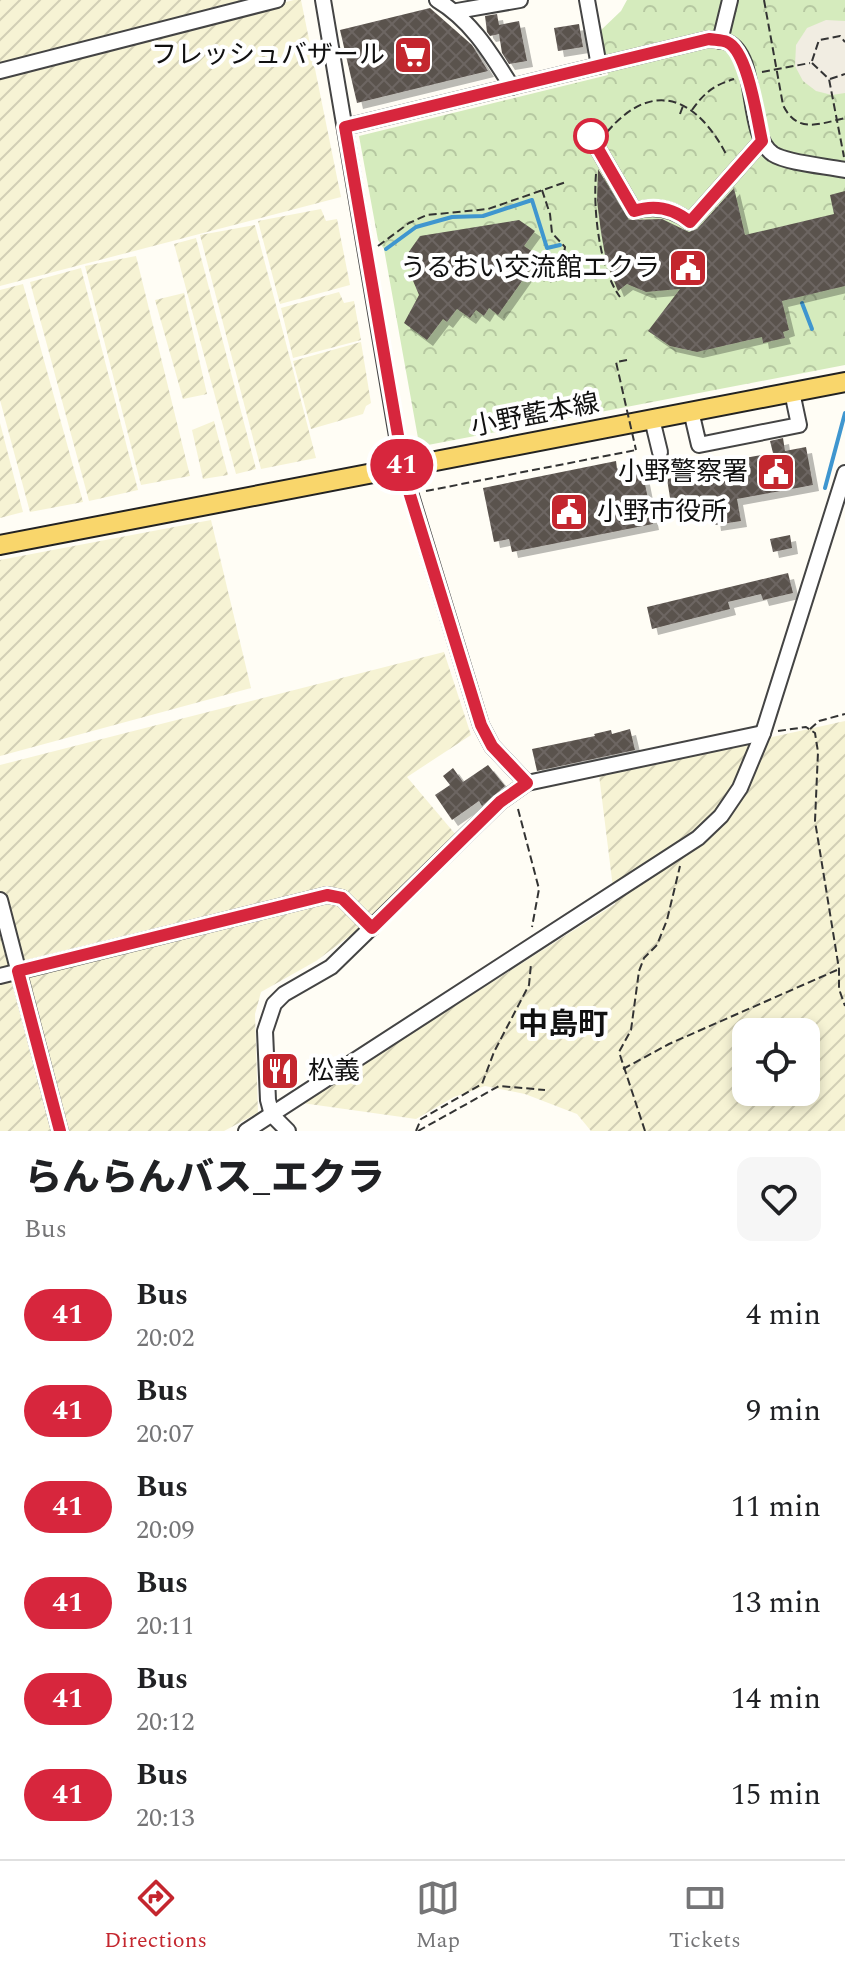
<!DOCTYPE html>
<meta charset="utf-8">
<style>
:root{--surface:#fff;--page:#f6f6f6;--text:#202124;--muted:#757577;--line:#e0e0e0;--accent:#c4262e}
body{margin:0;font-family:Spectral,"Noto Sans JP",serif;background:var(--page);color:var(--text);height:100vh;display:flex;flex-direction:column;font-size:30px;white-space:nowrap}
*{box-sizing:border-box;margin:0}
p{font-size:26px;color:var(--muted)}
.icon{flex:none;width:44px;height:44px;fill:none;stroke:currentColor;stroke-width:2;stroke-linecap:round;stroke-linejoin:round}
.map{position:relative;height:1131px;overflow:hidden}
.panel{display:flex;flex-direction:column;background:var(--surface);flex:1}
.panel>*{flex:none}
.badge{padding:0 16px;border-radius:26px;font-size:28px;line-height:52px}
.fabs{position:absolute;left:732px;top:1018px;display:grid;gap:16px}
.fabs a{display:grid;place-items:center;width:88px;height:88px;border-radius:16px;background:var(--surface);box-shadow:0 4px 12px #0003;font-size:40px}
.map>.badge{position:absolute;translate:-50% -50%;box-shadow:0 0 0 4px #fff}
.round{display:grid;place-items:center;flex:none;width:84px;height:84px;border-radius:16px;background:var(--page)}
.summary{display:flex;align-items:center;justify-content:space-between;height:136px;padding:0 24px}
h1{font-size:38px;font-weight:800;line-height:60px}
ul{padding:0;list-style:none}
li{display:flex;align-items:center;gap:24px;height:96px;padding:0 24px}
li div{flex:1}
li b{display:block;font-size:30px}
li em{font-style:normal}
li .badge{min-width:88px;font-weight:700;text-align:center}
.tab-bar{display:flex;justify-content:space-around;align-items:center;height:112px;border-top:2px solid var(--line);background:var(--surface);font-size:22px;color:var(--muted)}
.tab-bar a{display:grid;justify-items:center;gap:4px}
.tab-bar .on{color:var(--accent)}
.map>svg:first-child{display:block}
.farmland{fill:url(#farmland-furrows);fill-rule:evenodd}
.park{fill:url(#park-crowns)}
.plaza{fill:#f1ede2}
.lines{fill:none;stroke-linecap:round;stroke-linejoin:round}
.stream{stroke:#3f96cf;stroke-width:4}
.building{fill:url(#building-cross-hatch);filter:url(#shadow)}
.minor-casing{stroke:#444;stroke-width:18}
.major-casing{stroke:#222;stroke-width:22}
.path{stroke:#333;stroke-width:2;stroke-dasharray:8 4;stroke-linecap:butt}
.minor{stroke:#fff;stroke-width:14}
.major{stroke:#f9d66b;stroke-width:18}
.path-bridge{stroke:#333;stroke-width:2;stroke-dasharray:8 4;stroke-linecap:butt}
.line-casing{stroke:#fff;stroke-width:18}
.line{stroke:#d7263d;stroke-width:12}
.stop-dot{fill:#fff;stroke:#d7263d;stroke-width:4}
.labels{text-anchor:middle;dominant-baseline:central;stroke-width:8;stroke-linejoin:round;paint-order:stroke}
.poi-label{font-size:26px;fill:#111;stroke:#fff;text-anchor:end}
.street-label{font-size:26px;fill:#111;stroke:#fff}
.quarter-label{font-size:30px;font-weight:bold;fill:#111;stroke:#fff}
</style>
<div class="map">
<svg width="845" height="1131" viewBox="0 0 845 1131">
<defs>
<pattern id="farmland-furrows" width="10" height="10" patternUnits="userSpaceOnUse" patternTransform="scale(2)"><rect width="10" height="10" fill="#f6f3d4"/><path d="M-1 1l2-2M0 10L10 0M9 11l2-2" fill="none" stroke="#d2cfb5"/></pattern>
<pattern id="park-crowns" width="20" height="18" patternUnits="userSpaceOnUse" patternTransform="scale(2)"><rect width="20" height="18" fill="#d5ebbd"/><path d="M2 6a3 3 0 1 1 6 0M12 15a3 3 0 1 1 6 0" fill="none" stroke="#b6c8a1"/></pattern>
<pattern id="building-cross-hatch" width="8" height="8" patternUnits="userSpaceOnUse" patternTransform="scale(2)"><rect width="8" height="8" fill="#5a524d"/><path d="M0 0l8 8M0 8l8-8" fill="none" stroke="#6d6662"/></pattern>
<filter id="shadow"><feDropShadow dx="6" dy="6" stdDeviation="0" flood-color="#0004"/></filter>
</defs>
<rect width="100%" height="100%" fill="#fffdf5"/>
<g class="farmland">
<path d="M0,0H242L0,63Z"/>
<path d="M294,0H301L341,197L0,286V74Z"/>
<path d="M321,209L326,221L337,219L350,285L280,304L258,221Z"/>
<path d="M255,225L316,458L261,469L200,235Z"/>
<path d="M196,238L256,469L236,474L174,244Z"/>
<path d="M136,256L190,476L141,485L85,266Z"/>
<path d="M81,268L138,490L89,501L30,282Z"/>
<path d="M23,284L83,502L30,512L0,400V290Z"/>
<path d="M339,292L344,303L354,301L361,340L293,358L281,308Z"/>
<path d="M184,293L207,394L183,399L155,300Z"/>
<path d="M361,342L371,403L366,406L363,414L311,429L293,361Z"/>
<path d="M214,421L228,475L203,479L192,430Z"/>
<path d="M0,423L23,512L0,518Z"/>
<path d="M211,520L251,688L0,756V560Z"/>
<path d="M444,652L471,735L407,777L456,835L351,935L316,961L261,992L255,1014L258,1113L224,1131H0V765Z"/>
<path d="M845,721V1131H591L577,1114L525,1094L485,1086L454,1097L416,1119L302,1103L615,904L599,775ZM746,1032H806V1092H746Z"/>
</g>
<path class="park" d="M627,0H845V365L428,445L418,438L384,249L378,240L359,136L608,75L599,32L621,11Z"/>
<path class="plaza" d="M826,20L845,21V93L832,95L816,91L803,81L795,66L796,45L807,28Z"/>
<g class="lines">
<g class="stream">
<path d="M386,249L416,227L452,217L483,216L532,200L547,248L560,245"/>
<path d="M802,303L812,329"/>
<path d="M825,488L845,413"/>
</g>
</g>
<g class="building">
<path d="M430,8L472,45L488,71L357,103L340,30Z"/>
<path d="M497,14L499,25L519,21L527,61L509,64L502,53L499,34L490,36L487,32L485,16Z"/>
<path d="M579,24L583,47L558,51L554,28Z"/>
<path d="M598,169L629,220L662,219L689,232L697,229L734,188L745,235L834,214L830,195L845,191V286L782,301L789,330L783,332L785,338L763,343L762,337L697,352L670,346L648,331L680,289L646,292L627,284L618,291L606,261L601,232L597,201Z"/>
<path d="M519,220L535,231L524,246L543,259L548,251L558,259L545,277L532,267L498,315L489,308L484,316L476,310L470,318L457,309L447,322L443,319L427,340L404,323L419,295L411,276L414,257L408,253L420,236Z"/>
<path d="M783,438L785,451L806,447L813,485L737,499L741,521L715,525L713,509L673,516L667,479L689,475L690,479L736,471L734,460L773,453L770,441Z"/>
<path d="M616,461L617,469L641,464L653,524L512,552L509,539L494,542L483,488Z"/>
<path d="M790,535L792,548L773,552L770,539Z"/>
<path d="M788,573L793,593L763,600L761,594L728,602L730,609L652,629L647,607Z"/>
<path d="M630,729L635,750L537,771L532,749L595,736L594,734L611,730L612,734Z"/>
<path d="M488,765L505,786L482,806L479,801L452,820L435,795L450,785L443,776L453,768L463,782Z"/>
</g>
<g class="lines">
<g class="minor-casing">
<g id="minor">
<path d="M323,0L402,466L481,725L492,746L527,783"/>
<path d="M437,0C472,21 491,54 512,87"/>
<path d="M587,0L599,66"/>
<path d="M457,11L520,0"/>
<path d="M720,41L730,0"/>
<path d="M0,71L277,0"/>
<path d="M345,127L709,39C714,40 722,40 727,42C760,56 744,134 773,154C787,163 826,166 845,170"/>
<path d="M590,135L634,211C655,205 673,208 690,222L762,141"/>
<path d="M691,411L699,445L799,425L792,392"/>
<path d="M652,419L660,452"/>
<path d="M0,900L60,1131"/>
<path d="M0,976L327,895L342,898L372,928"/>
<path d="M246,1131L698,838L721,816L740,788L763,733L845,473"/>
<path d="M288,1131L272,1115L268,1100L265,1031L274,1004L284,994L331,967L500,802L527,783L763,733"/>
</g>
</g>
<g class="major-casing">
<path id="major" d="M0,545L845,382"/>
</g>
<g class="path">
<path d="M764,0L783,105C797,134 819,124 845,118"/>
<path d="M812,61L819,40L840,36L845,42"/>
<path d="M812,63L829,79L844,157"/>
<path d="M762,72L810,63"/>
<path d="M830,79L845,74"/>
<path d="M692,110C704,93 714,85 734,79"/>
<path d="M680,114L683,106"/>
<path d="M607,132C654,77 698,99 727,156"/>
<path d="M596,174C593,210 599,268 620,297"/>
<path d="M542,190L550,214L552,233L565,247L563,260L554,274L555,275"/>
<path d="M378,246L409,223L427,215L488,209L566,182"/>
<path d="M426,491L636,450"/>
<path d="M810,729L819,721L845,714"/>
<path d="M778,731L806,727L815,733L818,752L815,821L839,969V989L845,1006"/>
<path d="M518,809L539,889L532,927"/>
<path d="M623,1069L669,1044L837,970"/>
<path d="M416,1131L421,1119L482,1084L494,1052L529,985L531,964"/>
<path d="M418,1131L499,1086L545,1090"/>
<path d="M645,1131L619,1052L631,1030L639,971L644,958L657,945L667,920L680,866"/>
</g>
<use href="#minor" class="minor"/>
<use href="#major" class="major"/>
<path class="path-bridge" d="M627,360L616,362L636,450"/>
</g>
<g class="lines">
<g class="line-casing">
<path id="line" d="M60,1131L18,971L327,895L342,898L372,928L500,802L527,783L492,746L481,725L406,482L345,127L709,39C714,40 722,40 727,42C748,51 757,119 762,141L690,222C673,208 655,204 634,211L590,135"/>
</g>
<use href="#line" class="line"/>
</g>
<defs>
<g id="supermarket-square" transform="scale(2)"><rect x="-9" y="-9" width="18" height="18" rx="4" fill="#c4262e" stroke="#fff"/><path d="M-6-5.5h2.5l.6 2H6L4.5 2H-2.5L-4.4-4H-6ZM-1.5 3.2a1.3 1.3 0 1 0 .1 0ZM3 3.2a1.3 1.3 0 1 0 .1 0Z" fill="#fff"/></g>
<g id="civic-square" transform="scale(2)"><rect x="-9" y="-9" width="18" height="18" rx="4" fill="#c4262e" stroke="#fff"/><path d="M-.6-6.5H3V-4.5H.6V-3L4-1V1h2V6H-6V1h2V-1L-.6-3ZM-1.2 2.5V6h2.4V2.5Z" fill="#fff"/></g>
<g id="restaurant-square" transform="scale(2)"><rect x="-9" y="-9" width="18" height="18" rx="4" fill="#c4262e" stroke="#fff"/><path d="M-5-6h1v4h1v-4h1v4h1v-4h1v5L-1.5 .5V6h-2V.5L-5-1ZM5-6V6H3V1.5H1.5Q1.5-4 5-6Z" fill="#fff"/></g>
</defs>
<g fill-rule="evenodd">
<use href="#supermarket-square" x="413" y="55"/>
<use href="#civic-square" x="688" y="268"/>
<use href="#civic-square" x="776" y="472"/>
<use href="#civic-square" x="569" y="512"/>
<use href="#restaurant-square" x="280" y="1071"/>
</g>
<circle class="stop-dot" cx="591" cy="136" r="16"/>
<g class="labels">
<g class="poi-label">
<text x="385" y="55">フレッシュバザール</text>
<text x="660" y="268">うるおい交流館エクラ</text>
<text x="748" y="472">小野警察署</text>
<text x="597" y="512" text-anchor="start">小野市役所</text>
<text x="308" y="1071" text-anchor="start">松義</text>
</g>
<g class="street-label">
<text transform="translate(535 415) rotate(-11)">小野藍本線</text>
</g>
<g class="quarter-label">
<text x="563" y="1025">中島町</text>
</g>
</g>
</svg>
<div class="fabs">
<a><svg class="icon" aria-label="locate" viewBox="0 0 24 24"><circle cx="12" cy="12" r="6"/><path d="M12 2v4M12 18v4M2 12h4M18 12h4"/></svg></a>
</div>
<b class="badge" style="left:402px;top:465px;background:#d7263d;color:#fff">41</b>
</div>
<section class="panel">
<div class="summary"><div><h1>らんらんバス_エクラ</h1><p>Bus</p></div><a class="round"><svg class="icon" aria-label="heart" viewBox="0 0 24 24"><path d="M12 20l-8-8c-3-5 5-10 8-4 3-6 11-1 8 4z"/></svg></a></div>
<ul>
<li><span class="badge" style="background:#d7263d;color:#fff">41</span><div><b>Bus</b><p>20:02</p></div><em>4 min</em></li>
<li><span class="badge" style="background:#d7263d;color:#fff">41</span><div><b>Bus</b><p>20:07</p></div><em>9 min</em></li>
<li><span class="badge" style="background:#d7263d;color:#fff">41</span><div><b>Bus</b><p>20:09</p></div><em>11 min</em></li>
<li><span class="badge" style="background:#d7263d;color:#fff">41</span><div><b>Bus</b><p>20:11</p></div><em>13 min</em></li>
<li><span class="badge" style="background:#d7263d;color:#fff">41</span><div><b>Bus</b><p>20:12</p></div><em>14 min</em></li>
<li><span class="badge" style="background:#d7263d;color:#fff">41</span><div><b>Bus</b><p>20:13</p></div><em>15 min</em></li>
</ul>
</section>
<nav class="tab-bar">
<a class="on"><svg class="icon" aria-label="directions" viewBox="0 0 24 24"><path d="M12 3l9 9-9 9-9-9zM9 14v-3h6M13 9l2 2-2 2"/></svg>Directions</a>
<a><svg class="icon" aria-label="map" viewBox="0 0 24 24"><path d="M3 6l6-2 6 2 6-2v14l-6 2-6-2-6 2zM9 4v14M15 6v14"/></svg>Map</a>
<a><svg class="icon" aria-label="tickets" viewBox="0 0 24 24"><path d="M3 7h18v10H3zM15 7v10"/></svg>Tickets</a>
</nav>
